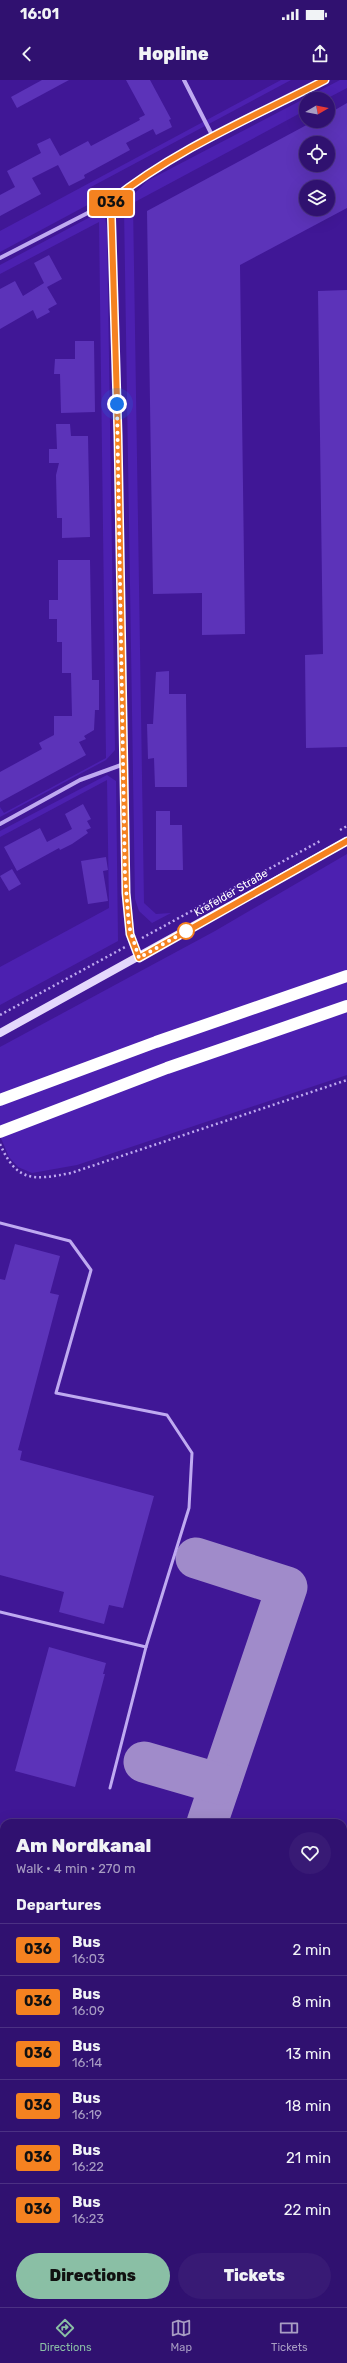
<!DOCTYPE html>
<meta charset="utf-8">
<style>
:root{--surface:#301170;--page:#381a75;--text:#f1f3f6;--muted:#a89dc3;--line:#4b3183;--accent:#8abfa5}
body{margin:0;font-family:Rubik,sans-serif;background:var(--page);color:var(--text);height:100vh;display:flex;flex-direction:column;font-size:15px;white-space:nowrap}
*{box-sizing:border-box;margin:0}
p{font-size:13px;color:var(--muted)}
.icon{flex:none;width:22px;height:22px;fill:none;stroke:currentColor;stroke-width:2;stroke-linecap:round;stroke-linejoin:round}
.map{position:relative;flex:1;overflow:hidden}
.side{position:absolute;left:0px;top:1739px;width:347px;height:488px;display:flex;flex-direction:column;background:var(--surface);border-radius:12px 12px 0 0;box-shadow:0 4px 16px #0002,0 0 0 1px var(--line)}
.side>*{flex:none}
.badge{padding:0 8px;border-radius:3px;font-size:14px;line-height:26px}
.needle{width:26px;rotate:80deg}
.buttons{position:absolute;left:299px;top:12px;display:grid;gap:8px}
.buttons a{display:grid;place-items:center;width:36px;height:36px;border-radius:50%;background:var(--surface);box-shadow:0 4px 16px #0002,0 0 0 1px var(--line);font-size:20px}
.you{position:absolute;width:20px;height:20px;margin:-10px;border:3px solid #fff;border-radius:50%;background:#1a73e8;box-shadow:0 0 0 6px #1a73e833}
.map>.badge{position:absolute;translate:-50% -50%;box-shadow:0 0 0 2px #fff}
h2{padding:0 16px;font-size:15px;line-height:36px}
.round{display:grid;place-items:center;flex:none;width:42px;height:42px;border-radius:21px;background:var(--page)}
.head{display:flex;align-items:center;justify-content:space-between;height:68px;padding:0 16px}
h1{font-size:19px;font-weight:800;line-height:30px}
.cta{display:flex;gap:8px;margin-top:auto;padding:8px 16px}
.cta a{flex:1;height:46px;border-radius:24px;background:var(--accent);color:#111;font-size:16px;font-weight:800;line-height:46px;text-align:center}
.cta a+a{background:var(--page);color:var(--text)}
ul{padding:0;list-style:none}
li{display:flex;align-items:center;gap:12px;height:52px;padding:0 16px;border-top:1px solid var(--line)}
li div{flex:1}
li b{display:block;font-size:15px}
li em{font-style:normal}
li .badge{min-width:44px;font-weight:700;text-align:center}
.status{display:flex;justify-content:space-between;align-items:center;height:28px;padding:0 20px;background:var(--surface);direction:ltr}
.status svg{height:11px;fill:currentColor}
header{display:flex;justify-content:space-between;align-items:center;height:52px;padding:0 16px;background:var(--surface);font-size:18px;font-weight:800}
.dock{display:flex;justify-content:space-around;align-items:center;height:56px;border-top:1px solid var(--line);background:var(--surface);font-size:11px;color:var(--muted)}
.dock a{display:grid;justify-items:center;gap:2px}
.dock .active{color:var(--accent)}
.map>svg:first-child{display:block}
.green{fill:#4c20b0}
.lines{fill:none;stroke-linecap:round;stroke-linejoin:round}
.taxiway{stroke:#a08bca;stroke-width:41}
.building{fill:#5c33b9;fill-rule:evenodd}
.path{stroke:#bfaaf1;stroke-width:2.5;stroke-dasharray:2 3;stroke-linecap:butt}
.lane{stroke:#bfaaf1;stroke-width:3}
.street{stroke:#bfaaf1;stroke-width:4}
.secondary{stroke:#e4d8fc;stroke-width:8}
.highway{stroke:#fff;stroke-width:12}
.line-casing{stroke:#fff;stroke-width:9}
.line{stroke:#f58220;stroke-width:6}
.walk{stroke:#fff;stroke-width:4;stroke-dasharray:0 7.2}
.stop-dot{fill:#fff;stroke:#f58220;stroke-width:2}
.labels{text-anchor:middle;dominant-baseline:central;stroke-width:3;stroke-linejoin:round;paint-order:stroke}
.street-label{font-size:11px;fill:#fff;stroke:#401796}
</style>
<div class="status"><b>16:01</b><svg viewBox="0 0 49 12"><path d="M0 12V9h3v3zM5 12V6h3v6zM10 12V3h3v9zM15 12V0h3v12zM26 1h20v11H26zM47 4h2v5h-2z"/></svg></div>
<header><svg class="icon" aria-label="back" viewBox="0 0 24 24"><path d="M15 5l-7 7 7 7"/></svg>Hopline<svg class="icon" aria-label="share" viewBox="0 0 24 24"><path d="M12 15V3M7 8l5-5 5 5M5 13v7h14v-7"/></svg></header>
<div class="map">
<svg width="347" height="2227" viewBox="0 0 347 2227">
<rect width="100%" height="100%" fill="#401796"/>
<g class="green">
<path d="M281,0H291L89,108L95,121L0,172V151Z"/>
<path d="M340,0H347V8L326,19H306V30L133,123L144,823L156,834L171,833L152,843L139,831L135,819L124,128L133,123L132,116L147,101Z"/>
<path d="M94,135L105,138L107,148L115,670L106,680L0,737V727L4,733L106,678L99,142L0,194V185Z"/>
<path d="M107,695L116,701L118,861L0,925V887L109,828L107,700L0,757V751Z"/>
<path d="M347,774V995L77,1085L32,1093L18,1087L9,1077L0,1056V967L215,851Z"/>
<path d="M0,1829L4,1840V2031L0,2041Z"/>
</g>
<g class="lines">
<g class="taxiway">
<path d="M196,1478L287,1507L207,1743"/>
<path d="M144,1682L220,1704"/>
<path d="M63,2227L65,2223"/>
</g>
</g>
<g class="building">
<path d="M42,0H69L17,28L11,17Z"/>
<path d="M126,0H150L171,39L169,40L172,47L156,55L153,49L126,63L130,70L84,95L85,98L69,106L58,85L32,98L41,114L0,136V115L15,107L7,91L41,73L37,64L50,58L60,76L88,61L91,66L140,40L139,38L145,35Z"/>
<path d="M347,23V128L240,185L245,554L202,555V513L153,514L147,131L314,41H328V34ZM306,63H328V85H306ZM306,107H328V129H306Z"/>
<path d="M49,175L62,199L47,207L57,224L48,229L50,232L37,239L33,230L0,249V209L15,201L23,216L44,203L34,183Z"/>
<path d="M347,210V667L306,668L305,575L323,574L318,211Z"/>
<path d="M75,261H94L95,332L61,333L60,294H54L55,279H75Z"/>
<path d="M56,344H70L71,356H88L90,457L62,458V438H57L56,395L59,383H49V369H57Z"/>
<path d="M58,480H90L92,600H99V630H95L94,650L84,656L86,659L79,662L86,675L0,722V692L42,669L39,663L54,655V636H72L71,593H62V562H57V539H49V520H58Z"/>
<path d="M169,591V614H186L187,707H155L154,678L148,679L147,644H153L156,592Z"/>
<path d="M83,724L91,739L87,741L91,748L86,750L88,753L72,764L60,770L59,768L17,791L4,767L40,748L47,762L72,749L65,734Z"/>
<path d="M156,731H170V745H182L183,790H156Z"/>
<path d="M106,777L108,790L103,791L108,821L88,824L81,781Z"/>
<path d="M12,789L21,804L9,811L0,796Z"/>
<path d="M15,1164L60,1176L50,1213L59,1215L18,1370L22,1371L20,1380L154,1416L123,1528L109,1525L104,1544L59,1532L64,1512L0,1495V1199L5,1200Z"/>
<path d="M49,1567L106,1583L103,1594H105L75,1707L15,1691Z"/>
</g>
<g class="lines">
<g class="path">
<path d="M340,750L347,746"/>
<path d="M142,858L322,760"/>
<path d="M0,935L127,866"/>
<path d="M0,1064C17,1103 34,1100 71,1093L347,1000"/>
</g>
<g class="lane">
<path d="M0,1143L70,1161L91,1190L56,1313L167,1335L192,1373L189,1428L146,1567L110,1708"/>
<path d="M0,1532L146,1567"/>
</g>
<g class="street">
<path d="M184,0L213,57"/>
<path d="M111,121L118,355L125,796L129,846L139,877"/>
<path d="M0,178L111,121L140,98L213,57L325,0"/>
<path d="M0,744L80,700L124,684"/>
</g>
<path class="secondary" d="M0,953L347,761"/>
<g class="highway">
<path d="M0,1020L156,962L347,896"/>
<path d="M0,1052L167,988L347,926"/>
</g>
</g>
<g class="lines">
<g class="line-casing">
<path id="line" d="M325,0C253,37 174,70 111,121L118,355L126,813L130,854L139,878L347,761"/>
</g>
<use href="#line" class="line"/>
<path class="walk" d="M117,324L125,796L129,846L139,878L186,851"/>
</g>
<circle class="stop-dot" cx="186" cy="851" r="8"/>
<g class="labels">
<g class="street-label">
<text transform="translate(231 813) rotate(-30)">Krefelder Straße</text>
</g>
</g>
</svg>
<div class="buttons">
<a><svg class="needle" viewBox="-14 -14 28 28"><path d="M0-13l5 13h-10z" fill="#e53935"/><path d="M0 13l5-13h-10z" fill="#a89dc3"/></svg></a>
<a><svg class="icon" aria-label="locate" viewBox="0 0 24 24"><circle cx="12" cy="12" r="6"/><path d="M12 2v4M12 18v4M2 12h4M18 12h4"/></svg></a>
<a><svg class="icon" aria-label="layers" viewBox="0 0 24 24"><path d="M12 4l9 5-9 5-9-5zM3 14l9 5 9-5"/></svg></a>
</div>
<div class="you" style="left:117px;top:324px"></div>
<b class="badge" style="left:111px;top:123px;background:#f58220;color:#111">036</b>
<section class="side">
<div class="head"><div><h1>Am Nordkanal</h1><p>Walk · 4 min · 270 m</p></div><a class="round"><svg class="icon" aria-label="heart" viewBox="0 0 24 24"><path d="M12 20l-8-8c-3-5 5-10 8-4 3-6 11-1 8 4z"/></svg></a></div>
<h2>Departures</h2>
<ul>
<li><span class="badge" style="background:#f58220;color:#111">036</span><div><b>Bus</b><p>16:03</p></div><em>2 min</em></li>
<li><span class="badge" style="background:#f58220;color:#111">036</span><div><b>Bus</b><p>16:09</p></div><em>8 min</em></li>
<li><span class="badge" style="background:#f58220;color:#111">036</span><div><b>Bus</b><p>16:14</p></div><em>13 min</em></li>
<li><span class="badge" style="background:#f58220;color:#111">036</span><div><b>Bus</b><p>16:19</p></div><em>18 min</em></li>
<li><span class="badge" style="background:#f58220;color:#111">036</span><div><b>Bus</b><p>16:22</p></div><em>21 min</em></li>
<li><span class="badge" style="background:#f58220;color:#111">036</span><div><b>Bus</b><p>16:23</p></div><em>22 min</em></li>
</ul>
<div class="cta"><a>Directions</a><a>Tickets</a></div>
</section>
</div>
<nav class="dock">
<a class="active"><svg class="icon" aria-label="directions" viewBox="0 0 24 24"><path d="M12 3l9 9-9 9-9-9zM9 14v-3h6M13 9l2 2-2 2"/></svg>Directions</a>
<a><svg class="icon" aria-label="map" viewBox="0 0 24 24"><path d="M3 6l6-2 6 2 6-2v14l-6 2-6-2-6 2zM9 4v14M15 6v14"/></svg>Map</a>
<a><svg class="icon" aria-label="tickets" viewBox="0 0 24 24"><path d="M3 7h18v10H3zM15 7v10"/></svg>Tickets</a>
</nav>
